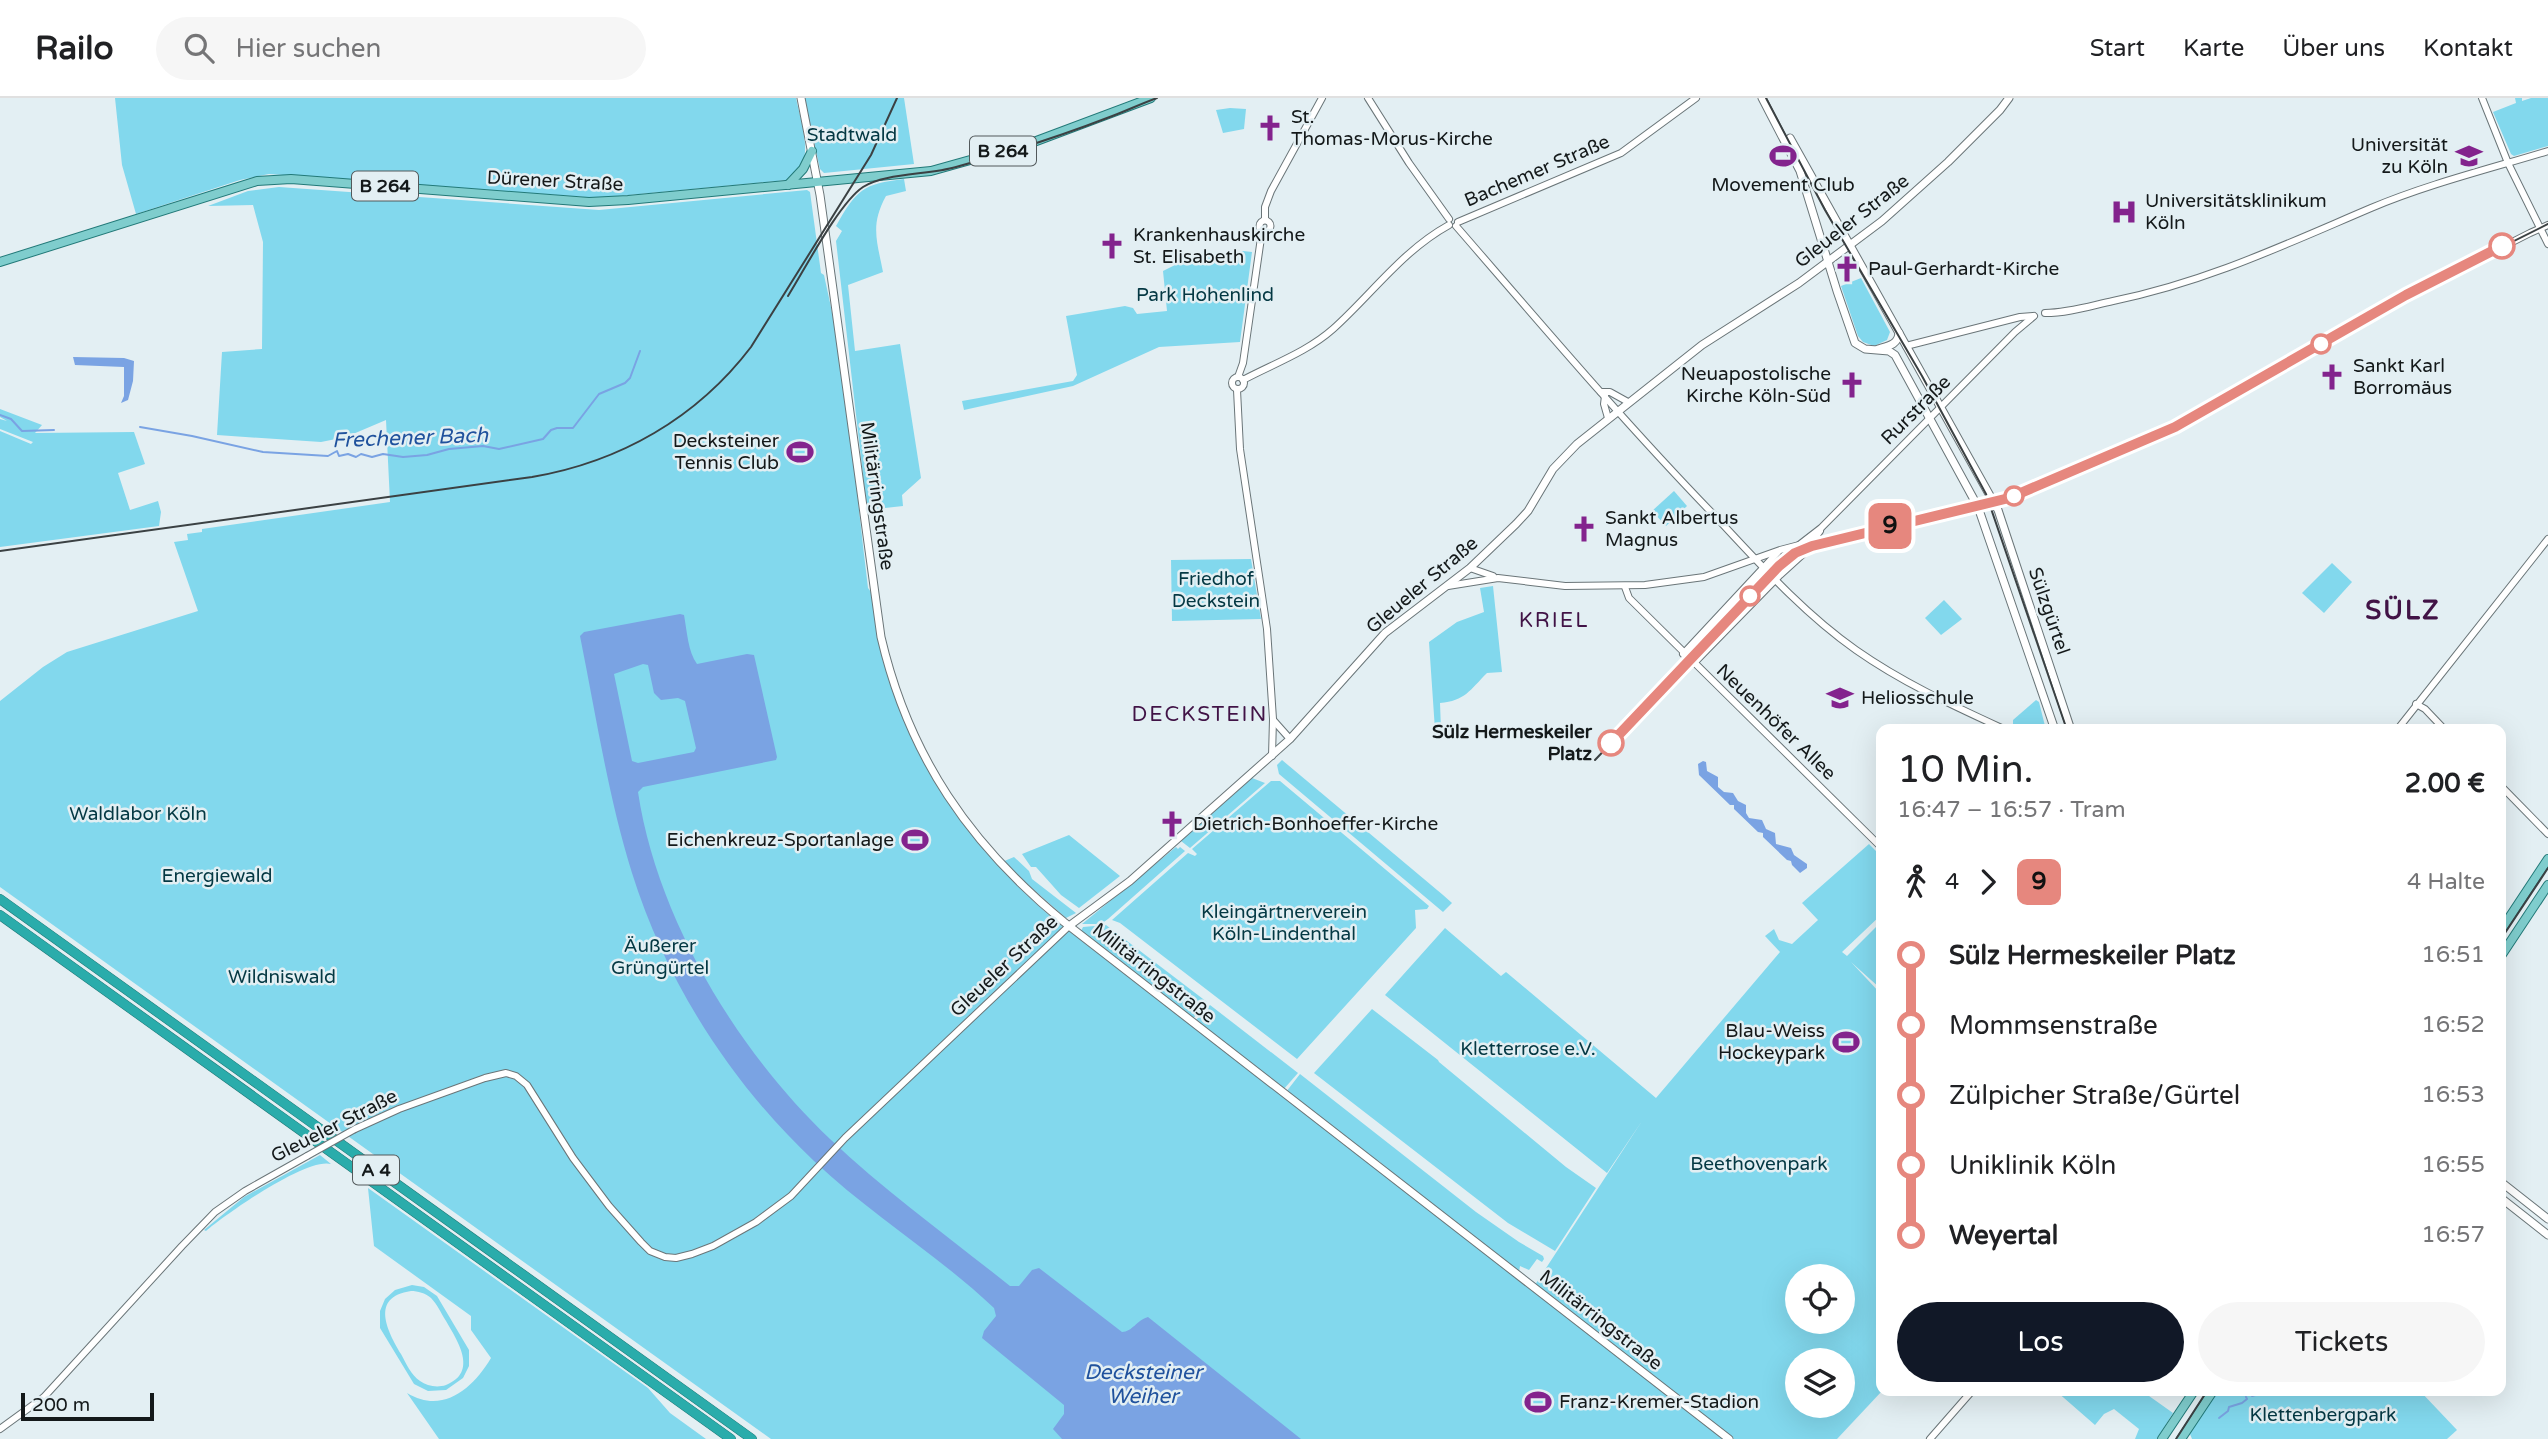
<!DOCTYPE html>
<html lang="de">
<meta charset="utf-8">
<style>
:root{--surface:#fff;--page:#f6f6f6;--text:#202124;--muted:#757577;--line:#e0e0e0;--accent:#111827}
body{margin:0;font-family:"Varela Round",sans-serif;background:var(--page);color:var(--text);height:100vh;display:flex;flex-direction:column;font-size:26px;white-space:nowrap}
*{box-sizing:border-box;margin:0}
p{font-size:23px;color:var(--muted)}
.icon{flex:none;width:38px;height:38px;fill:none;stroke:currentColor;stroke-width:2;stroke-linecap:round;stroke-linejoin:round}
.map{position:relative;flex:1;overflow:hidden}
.drawer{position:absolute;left:1876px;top:626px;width:630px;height:672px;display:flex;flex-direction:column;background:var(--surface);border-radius:14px;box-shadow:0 7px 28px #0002}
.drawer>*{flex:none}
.badge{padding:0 14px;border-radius:10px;font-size:24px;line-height:46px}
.tools{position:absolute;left:1785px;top:1166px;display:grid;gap:14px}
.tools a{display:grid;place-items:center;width:70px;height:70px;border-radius:50%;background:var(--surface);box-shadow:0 7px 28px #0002;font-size:35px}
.scale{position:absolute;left:21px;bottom:18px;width:133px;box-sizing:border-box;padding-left:7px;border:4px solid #14191a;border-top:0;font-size:19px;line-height:24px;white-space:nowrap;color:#14191a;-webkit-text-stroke:5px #e3eff3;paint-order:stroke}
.map>.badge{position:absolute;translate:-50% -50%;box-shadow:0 0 0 4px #fff}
.legs{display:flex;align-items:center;gap:10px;height:77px;padding:0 21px;font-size:23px}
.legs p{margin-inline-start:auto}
.summary{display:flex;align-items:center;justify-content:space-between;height:119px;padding:0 21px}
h1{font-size:38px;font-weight:600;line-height:52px}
.button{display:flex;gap:14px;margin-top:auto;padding:14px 21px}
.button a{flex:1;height:80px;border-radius:42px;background:var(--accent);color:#fff;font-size:28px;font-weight:600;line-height:80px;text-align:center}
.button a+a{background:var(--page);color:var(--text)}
ul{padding:0 21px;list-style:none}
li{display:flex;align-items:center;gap:24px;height:70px;font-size:26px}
li i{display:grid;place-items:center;width:10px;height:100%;margin:0 9px;background:currentColor}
li i::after{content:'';width:18px;height:18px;margin:-9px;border:5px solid;border-radius:50%;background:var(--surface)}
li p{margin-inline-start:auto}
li:first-child i{background:linear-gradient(#0000 50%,currentColor 0)}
li:last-child i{background:linear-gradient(currentColor 50%,#0000 0)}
header{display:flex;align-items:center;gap:42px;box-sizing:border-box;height:98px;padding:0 35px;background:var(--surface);border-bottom:2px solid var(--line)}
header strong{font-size:33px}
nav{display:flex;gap:38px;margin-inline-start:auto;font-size:24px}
.search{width:490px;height:63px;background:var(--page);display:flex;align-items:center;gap:18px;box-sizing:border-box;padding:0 24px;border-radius:38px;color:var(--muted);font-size:26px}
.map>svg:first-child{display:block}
.green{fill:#82d8ed;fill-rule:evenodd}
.water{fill:#7aa3e3;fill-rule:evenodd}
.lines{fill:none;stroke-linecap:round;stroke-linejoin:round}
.stream{stroke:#7aa3e3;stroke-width:2}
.tertiary-casing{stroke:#6a7578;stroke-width:8}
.secondary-casing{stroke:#6a7578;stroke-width:9}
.primary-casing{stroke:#227978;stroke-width:10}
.motorway-casing{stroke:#227978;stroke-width:10}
.tertiary{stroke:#fff;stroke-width:6}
.secondary{stroke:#fff;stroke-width:7}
.primary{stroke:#7fcdcd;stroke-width:8}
.motorway{stroke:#2aacab;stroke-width:9}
.tram{stroke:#3b4143;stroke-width:2}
.rail{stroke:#3b4143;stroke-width:2}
.tertiary-bridge-casing{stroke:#6a7578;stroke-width:8;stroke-linecap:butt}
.tertiary-bridge{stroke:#fff;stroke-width:6}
.line-1-casing{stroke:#fff;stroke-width:16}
.line-1{stroke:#e6877e;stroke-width:10}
.stop-1-dot{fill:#fff;stroke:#e6877e;stroke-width:3.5}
.labels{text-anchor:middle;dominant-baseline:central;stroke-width:5;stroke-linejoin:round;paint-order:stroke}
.shield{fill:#e3eff3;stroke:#52595b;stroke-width:2}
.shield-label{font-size:18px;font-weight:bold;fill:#14191a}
.poi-label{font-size:19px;fill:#14191a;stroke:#e3eff3;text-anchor:start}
.park-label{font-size:19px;fill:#043843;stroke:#e3eff3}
.street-label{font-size:19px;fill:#14191a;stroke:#e3eff3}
.stop-label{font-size:19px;font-weight:bold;fill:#14191a;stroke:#e3eff3;text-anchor:end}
.water-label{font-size:21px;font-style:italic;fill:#20529d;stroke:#e3eff3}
.neighbourhood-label{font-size:21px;letter-spacing:2px;fill:#411346;stroke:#e3eff3}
.district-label{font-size:26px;font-weight:bold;letter-spacing:2px;fill:#411346;stroke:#e3eff3}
</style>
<header>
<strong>Railo</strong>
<div class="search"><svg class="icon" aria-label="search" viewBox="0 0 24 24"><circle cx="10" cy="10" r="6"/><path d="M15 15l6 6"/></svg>Hier suchen</div>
<nav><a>Start</a><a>Karte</a><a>Über uns</a><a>Kontakt</a></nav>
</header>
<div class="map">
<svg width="2548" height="1341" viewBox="0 0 2548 1341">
<rect width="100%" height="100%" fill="#e3eff3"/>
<g class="green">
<path d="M115,0H796C801,25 818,68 787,82L598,100L269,76L240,82L136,116L122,67Z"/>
<path d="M804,0H904L914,66L824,75L820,71Z"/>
<path d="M2515,0H2522V3L2531,0H2548V48L2514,58L2511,56L2493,14L2516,5Z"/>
<path d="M1230,10L1246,11L1244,31L1223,35L1216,12Z"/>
<path d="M904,81L906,93L886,98C870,127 877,143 883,174L848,187L855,253L900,246L921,380L902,397L903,408L867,412L836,143L842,133L836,128C857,91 863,86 904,81Z"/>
<path d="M279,89L599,112L807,92L810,94L821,175L824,177C848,280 855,386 868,490L871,494C893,633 950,732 1056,823L1724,1341H771L0,789V603L43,569L67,554L198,513L174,444L188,442L187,436L202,434V431L390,404L386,322L346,339L321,344L217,337L222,254L262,251L263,144L253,107L208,108L248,93Z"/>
<path d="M1243,153L1252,154L1240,244L1159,249L1073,288L964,312L962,303L1073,283L1077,277L1066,218L1125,208L1133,210L1137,216L1167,213L1163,173L1189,160Z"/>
<path d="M1861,180L1890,234L1887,242L1874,248L1863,244L1858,238L1841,188Z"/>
<path d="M0,311L42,327L35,335L134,334L145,366L118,375L130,412L158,403L161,414L159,428L0,449V333L31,346L33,344L0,331V321L7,323L0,319Z"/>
<path d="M1674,393L1687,408L1666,428L1652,413Z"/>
<path d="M1251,461L1261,521L1172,523L1171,462Z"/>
<path d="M2332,465L2352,484L2324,515L2302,495Z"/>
<path d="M1493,488L1502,574L1487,575C1470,592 1465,603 1440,605L1441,632H1435L1429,544L1457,524L1484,514L1480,490Z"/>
<path d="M1944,502L1962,521L1941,537L1925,520Z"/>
<path d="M2036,602L2039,604L2046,632H2025L2013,626V622Z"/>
<path d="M1282,662L1443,797L1452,805L1443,814L1279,676L1277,667Z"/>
<path d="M1252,680L1265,685L1190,750L1181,743Z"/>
<path d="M1271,683H1280L1429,808L1427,811L1415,812L1416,830L1297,961L1120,825L1112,822L1188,755L1195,758L1197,756L1192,751Z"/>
<path d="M1069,737L1120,778L1079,810L1061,797L1036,769H1031L1022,756Z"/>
<path d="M1869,746L1881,758V817L1842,854L1847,858L1881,824V891L1851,864L1881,896L1882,1293L1837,1341H1734L1535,1187L1642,1023L1607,1075L1385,897L1445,830L1501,878L1506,874L1656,1000L1780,854L1765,838L1774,831L1779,842L1792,846L1818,822L1802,805ZM1797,1178H1843V1223H1797ZM1797,1262H1843V1307H1797Z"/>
<path d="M1176,749L1178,751L1180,749L1185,753L1108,821L1101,826H1082Z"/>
<path d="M1014,759L1029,773L1032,781L1076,815L1066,820L1002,764Z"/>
<path d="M1106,827L1207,904L1192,922L1081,833L1083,829Z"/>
<path d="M1210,907L1298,975L1283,992L1196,922Z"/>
<path d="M1372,911L1438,962L1439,964L1566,1069L1596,1090L1555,1153L1508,1125L1314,975Z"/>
<path d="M1300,976L1476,1114L1519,1144L1543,1158L1544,1161L1542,1164L1537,1161L1529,1172L1520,1168L1519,1174L1413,1092L1380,1064L1373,1061L1286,994Z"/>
<path d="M320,1057L331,1066C307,1059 226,1116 206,1133L204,1132L244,1099Z"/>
<path d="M368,1090L648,1290L670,1315L706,1341H439L407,1295C443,1317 473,1290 491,1260L471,1232V1218L374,1148Z"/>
<path d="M412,1187L424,1189L437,1198L469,1252V1268L463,1280L446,1292L428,1293L414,1286L380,1230V1213L385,1201L395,1192ZM411,1193C418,1193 425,1195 431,1200C437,1206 441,1215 446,1223C457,1242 479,1274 446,1287C437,1290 427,1288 420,1283C411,1277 406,1265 401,1256C388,1234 369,1199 411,1193Z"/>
<path d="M2056,1293H2142L2173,1315L2157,1341H2135L2139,1331L2114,1311L2104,1316L2095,1327Z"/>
<path d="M2217,1293H2420L2457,1332L2447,1341H2192L2190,1336Z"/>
</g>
<g class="water">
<path d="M73,259L124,260L134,263L133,283L128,302L121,305L124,298V269L75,267Z"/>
<path d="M680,516L684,517C687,533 688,554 697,566L747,556L754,557L777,659L776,662L643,689L638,694C657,821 738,954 830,1041C886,1094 950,1140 1010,1188H1019L1032,1172L1039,1170L1122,1234C1132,1234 1137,1222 1148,1219L1301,1341H1062L1053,1331L1064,1316V1307L982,1240L984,1233L996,1218L994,1210C938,1157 870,1116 814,1063C731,985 666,884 632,775C608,698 596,617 580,538L584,534ZM643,566L648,567L654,595L661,602L678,600L685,603L696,650L694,654L638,665L632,663L614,576Z"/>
<path d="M1703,663L1706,664L1707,673L1718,679V689L1724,694L1733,695L1738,703L1746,707V715L1749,720L1762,722L1766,731L1775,735L1776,746L1791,750L1794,757L1807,766V770L1800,775L1792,767L1791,763L1787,762L1763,739V735L1758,734L1734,711V707H1730L1699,677L1698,666Z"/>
</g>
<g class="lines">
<g class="stream">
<path d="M0,317L11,321L22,333L54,332"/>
<path d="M140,329L192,338L263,354L328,358L337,353L339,358L348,356L356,359L361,356L372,359L383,356L403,359L427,357L449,351L483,348L499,351L543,341L551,332L557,330H573L599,296L625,285L630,280L640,253"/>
<path d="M2252,1298L2262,1295"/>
<path d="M2219,1320L2228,1313L2229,1309L2242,1305L2247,1301L2246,1299"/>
</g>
<g class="tertiary-casing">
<g id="tertiary">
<path d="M1368,0L1409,65L1449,121"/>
<path d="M2482,0L2508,65L2548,146"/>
<path d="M1265,122V109L1271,93L1322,0"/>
<circle cx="1265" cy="128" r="5.5"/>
<path d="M1458,124L1621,55L1696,0"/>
<path d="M1456,128C1541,226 1624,324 1714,417C1758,464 1803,515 1856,552C1903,585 1954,608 2006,632"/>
<path d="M2045,215C2068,215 2090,208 2113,203C2206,184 2284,147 2371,110C2428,86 2489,71 2548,53"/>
<path d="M1906,248L2020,219L2033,218"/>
<circle cx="1238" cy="285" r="6"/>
<path d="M1238,279L1243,265L1262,133"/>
<path d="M1243,282C1273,266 1307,254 1333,231C1372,196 1402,153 1449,127"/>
<path d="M1237,292L1240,351L1267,531L1273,621L1272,658"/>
<path d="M1601,294H1610L1628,304"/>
<path d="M1605,298L1604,306L1608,320"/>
<path d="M1799,447L1821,430L2015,234L2034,218"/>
<path d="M1470,470L1493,478"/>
<path d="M1448,488L1498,480L1565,488L1645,487L1704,479L1780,452L1799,447L1826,445L2008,401L2161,336L2315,252L2406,198L2530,135L2548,127"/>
<path d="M1625,489L1629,500L1881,749"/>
<path d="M1683,556L1778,454"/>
<path d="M1694,565L1780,477L1802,457L1820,433"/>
<path d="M2416,606L2425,611L2445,632"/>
<path d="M1274,623L1290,641"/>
<path d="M2397,632L2548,441"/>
<path d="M2501,688L2548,736"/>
<path d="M355,1031L399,1011L485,980L506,975L516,978L527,987L573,1060L609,1108L641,1144L650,1153L665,1159L676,1160L692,1156L713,1148L756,1124L791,1098L845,1040L1069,828"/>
<path d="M0,1331L44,1299L182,1148L215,1114L245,1093L307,1058"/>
<path d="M1930,1341L1972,1293"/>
</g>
</g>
<g class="secondary-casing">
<g id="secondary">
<path d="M801,0L820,97L881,539C909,659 970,747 1064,824L1729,1341"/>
<path d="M1762,0L1800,73L1837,193L1855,245L1865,251L1889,253L1895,257L1978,409L2055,632"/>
<path d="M1790,40L1998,412L2071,632"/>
<path d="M1878,251C1888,248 1898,247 1899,235"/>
<path d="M1069,828L1130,783L1290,641L1385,535L1470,470L1516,426L1528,413L1553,371L1577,346L1702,247L1799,185L1882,123L1948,64L2000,12L2009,0"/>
<path d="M2501,1084L2548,1121"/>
<path d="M2501,1100L2548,1137"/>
</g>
</g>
<g class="primary-casing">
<g id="primary">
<path d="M788,87L803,71L812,53"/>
<path d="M0,164L257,83L291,81L589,104L628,102L931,73L1031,45L1151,0"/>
<path d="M2501,832L2548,761"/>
<path d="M2501,858L2548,787"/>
<path d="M2162,1341L2194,1293"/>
<path d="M2181,1341L2213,1293"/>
</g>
</g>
<g class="motorway-casing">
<g id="motorway">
<path d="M0,801L752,1341"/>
<path d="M0,817L731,1341"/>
</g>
</g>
<use href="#tertiary" class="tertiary"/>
<use href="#secondary" class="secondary"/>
<use href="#primary" class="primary"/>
<use href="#motorway" class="motorway"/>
<g class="tram">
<path d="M1766,0L1825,112L1922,278L1986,396L2067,632"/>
<path d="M788,198C805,171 839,105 863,89C884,75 929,77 956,69C1007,55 1058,39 1107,20C1124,14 1140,6 1157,0"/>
<path d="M1595,662L1779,468L1795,455L1818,446L2009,400L2175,329L2406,197L2548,126"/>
<path d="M2501,841L2548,770"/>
<path d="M2176,1341L2207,1293"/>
</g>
<path class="rail" d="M0,453L532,379C620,364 697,320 751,249L871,57L897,0"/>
<g class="tertiary-bridge-casing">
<path id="tertiary-bridge" d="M307,1058L355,1031"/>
</g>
<use href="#tertiary-bridge" class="tertiary-bridge"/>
</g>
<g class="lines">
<g class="line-1-casing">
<path id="line-1" d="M1611,645L1779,468L1795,455L1812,448L2009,400L2175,329L2406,197L2502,148"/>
</g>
<use href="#line-1" class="line-1"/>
</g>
<defs>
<g id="church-bare" transform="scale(2.1)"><path d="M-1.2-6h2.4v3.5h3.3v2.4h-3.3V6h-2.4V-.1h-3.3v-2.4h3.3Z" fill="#83238d" stroke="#e3eff3" stroke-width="2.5" paint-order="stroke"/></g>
<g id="stadium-bare" transform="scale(2.1)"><path d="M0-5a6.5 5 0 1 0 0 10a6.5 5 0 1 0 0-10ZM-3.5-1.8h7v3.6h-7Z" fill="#83238d" stroke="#e3eff3" stroke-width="2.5" paint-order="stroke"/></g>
<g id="university-bare" transform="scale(2.1)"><path d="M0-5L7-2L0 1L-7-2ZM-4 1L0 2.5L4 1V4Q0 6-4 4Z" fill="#83238d" stroke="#e3eff3" stroke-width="2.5" paint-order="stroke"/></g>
<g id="hospital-bare" transform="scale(2.1)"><path d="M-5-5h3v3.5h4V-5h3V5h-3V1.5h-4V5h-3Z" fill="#83238d" stroke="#e3eff3" stroke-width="2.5" paint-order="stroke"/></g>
<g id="school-bare" transform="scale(2.1)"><path d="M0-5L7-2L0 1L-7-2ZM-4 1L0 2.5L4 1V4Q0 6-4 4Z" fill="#83238d" stroke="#e3eff3" stroke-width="2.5" paint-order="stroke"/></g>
</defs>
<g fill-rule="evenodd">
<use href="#church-bare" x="1270" y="30"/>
<use href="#stadium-bare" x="1783" y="58"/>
<use href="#university-bare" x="2469" y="58"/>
<use href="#hospital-bare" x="2124" y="114"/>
<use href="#church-bare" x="1112" y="148"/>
<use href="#church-bare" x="1847" y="171"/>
<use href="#church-bare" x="2332" y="279"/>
<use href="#church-bare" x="1852" y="287"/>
<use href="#stadium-bare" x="800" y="354"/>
<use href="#church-bare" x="1584" y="431"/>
<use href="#school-bare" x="1840" y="600"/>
<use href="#church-bare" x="1172" y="726"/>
<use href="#stadium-bare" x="915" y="742"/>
<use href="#stadium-bare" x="1846" y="944"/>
<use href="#stadium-bare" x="1538" y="1304"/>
</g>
<g class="stop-1-dot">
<circle cx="2502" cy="148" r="12"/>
<circle cx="2321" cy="246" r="9"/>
<circle cx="2014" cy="398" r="9"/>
<circle cx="1750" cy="498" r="9"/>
<circle cx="1611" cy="645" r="12"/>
</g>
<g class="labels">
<g class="shield">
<rect x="970" y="38.5" width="66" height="29" rx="5"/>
<rect x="352" y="73.5" width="66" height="29" rx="5"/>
<rect x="353" y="1057.5" width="46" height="29" rx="5"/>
</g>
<g class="shield-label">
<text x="1003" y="53">B 264</text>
<text x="385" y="88">B 264</text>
<text x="376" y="1072">A 4</text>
</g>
<g class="poi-label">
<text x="1291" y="19">St.<tspan x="1291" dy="22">Thomas-Morus-Kirche</tspan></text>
<text x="2448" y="47" text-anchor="end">Universität<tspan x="2448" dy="22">zu Köln</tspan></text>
<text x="1783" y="87" text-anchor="middle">Movement Club</text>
<text x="2145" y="103">Universitätsklinikum<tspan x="2145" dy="22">Köln</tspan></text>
<text x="1133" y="137">Krankenhauskirche<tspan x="1133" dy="22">St. Elisabeth</tspan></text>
<text x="1868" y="171">Paul-Gerhardt-Kirche</text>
<text x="2353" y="268">Sankt Karl<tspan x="2353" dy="22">Borromäus</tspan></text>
<text x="1831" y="276" text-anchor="end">Neuapostolische<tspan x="1831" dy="22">Kirche Köln-Süd</tspan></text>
<text x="779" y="343" text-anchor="end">Decksteiner<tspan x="779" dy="22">Tennis Club</tspan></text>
<text x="1605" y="420">Sankt Albertus<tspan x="1605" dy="22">Magnus</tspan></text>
<text x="1861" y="600">Heliosschule</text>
<text x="1193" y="726">Dietrich-Bonhoeffer-Kirche</text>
<text x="894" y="742" text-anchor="end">Eichenkreuz-Sportanlage</text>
<text x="1825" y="933" text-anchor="end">Blau-Weiss<tspan x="1825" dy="22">Hockeypark</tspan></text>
<text x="1559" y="1304">Franz-Kremer-Stadion</text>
</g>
<g class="park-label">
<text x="852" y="37">Stadtwald</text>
<text x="1205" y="197">Park Hohenlind</text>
<text x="1216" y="481">Friedhof<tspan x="1216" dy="22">Deckstein</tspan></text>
<text x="138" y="716">Waldlabor Köln</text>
<text x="217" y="778">Energiewald</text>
<text x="1284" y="814">Kleingärtnerverein<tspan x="1284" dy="22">Köln-Lindenthal</tspan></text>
<text x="660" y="848">Äußerer<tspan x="660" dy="22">Grüngürtel</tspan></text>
<text x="282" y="879">Wildniswald</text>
<text x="1528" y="951">Kletterrose e.V.</text>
<text x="1759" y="1066">Beethovenpark</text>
<text x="2323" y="1317">Klettenbergpark</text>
</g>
<g class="street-label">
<text transform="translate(1537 73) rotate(-23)">Bachemer Straße</text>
<text transform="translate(555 83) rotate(3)">Dürener Straße</text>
<text transform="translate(1852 123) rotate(-38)">Gleueler Straße</text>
<text transform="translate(1916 312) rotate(-45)">Rurstraße</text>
<text transform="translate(877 398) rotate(82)">Militärringstraße</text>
<text transform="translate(1422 487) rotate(-40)">Gleueler Straße</text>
<text transform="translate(2049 513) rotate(71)">Sülzgürtel</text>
<text transform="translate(1776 624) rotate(44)">Neuenhöfer Allee</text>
<text transform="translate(1004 868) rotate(-43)">Gleueler Straße</text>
<text transform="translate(1154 875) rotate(38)">Militärringstraße</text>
<text transform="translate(334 1028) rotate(-27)">Gleueler Straße</text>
<text transform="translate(1601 1222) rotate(38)">Militärringstraße</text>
</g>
<g class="stop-label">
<text x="1592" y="634">Sülz Hermeskeiler<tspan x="1592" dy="22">Platz</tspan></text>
</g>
<g class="water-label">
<text transform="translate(410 340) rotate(-2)">Frechener Bach</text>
<text x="1143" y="1274">Decksteiner<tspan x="1143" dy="24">Weiher</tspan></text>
</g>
<g class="neighbourhood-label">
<text x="1554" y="522">KRIEL</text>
<text x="1200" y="616">DECKSTEIN</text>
</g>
<g class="district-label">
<text x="2403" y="512">SÜLZ</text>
</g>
</g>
</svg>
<div class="tools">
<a><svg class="icon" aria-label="locate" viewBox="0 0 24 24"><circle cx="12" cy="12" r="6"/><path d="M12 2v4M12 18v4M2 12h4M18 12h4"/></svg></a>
<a><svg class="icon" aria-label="layers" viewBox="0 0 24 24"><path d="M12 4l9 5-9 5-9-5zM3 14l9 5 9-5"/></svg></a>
</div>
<div class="scale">200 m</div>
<b class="badge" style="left:1890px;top:428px;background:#e6877e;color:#111">9</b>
<section class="drawer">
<div class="summary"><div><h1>10 Min.</h1><p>16:47 – 16:57 · Tram</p></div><b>2.00 €</b></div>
<div class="legs"><svg class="icon" aria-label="walk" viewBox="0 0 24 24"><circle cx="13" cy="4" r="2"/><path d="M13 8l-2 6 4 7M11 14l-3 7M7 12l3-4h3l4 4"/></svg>4<svg class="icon" aria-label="forward" viewBox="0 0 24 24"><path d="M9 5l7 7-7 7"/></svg><b class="badge" style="background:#e6877e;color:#111">9</b><p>4 Halte</p></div>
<ul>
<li><i style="color:#e6877e"></i><b>Sülz Hermeskeiler Platz</b><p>16:51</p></li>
<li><i style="color:#e6877e"></i><span>Mommsenstraße</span><p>16:52</p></li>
<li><i style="color:#e6877e"></i><span>Zülpicher Straße/Gürtel</span><p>16:53</p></li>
<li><i style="color:#e6877e"></i><span>Uniklinik Köln</span><p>16:55</p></li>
<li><i style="color:#e6877e"></i><b>Weyertal</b><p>16:57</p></li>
</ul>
<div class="button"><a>Los</a><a>Tickets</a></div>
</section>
</div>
